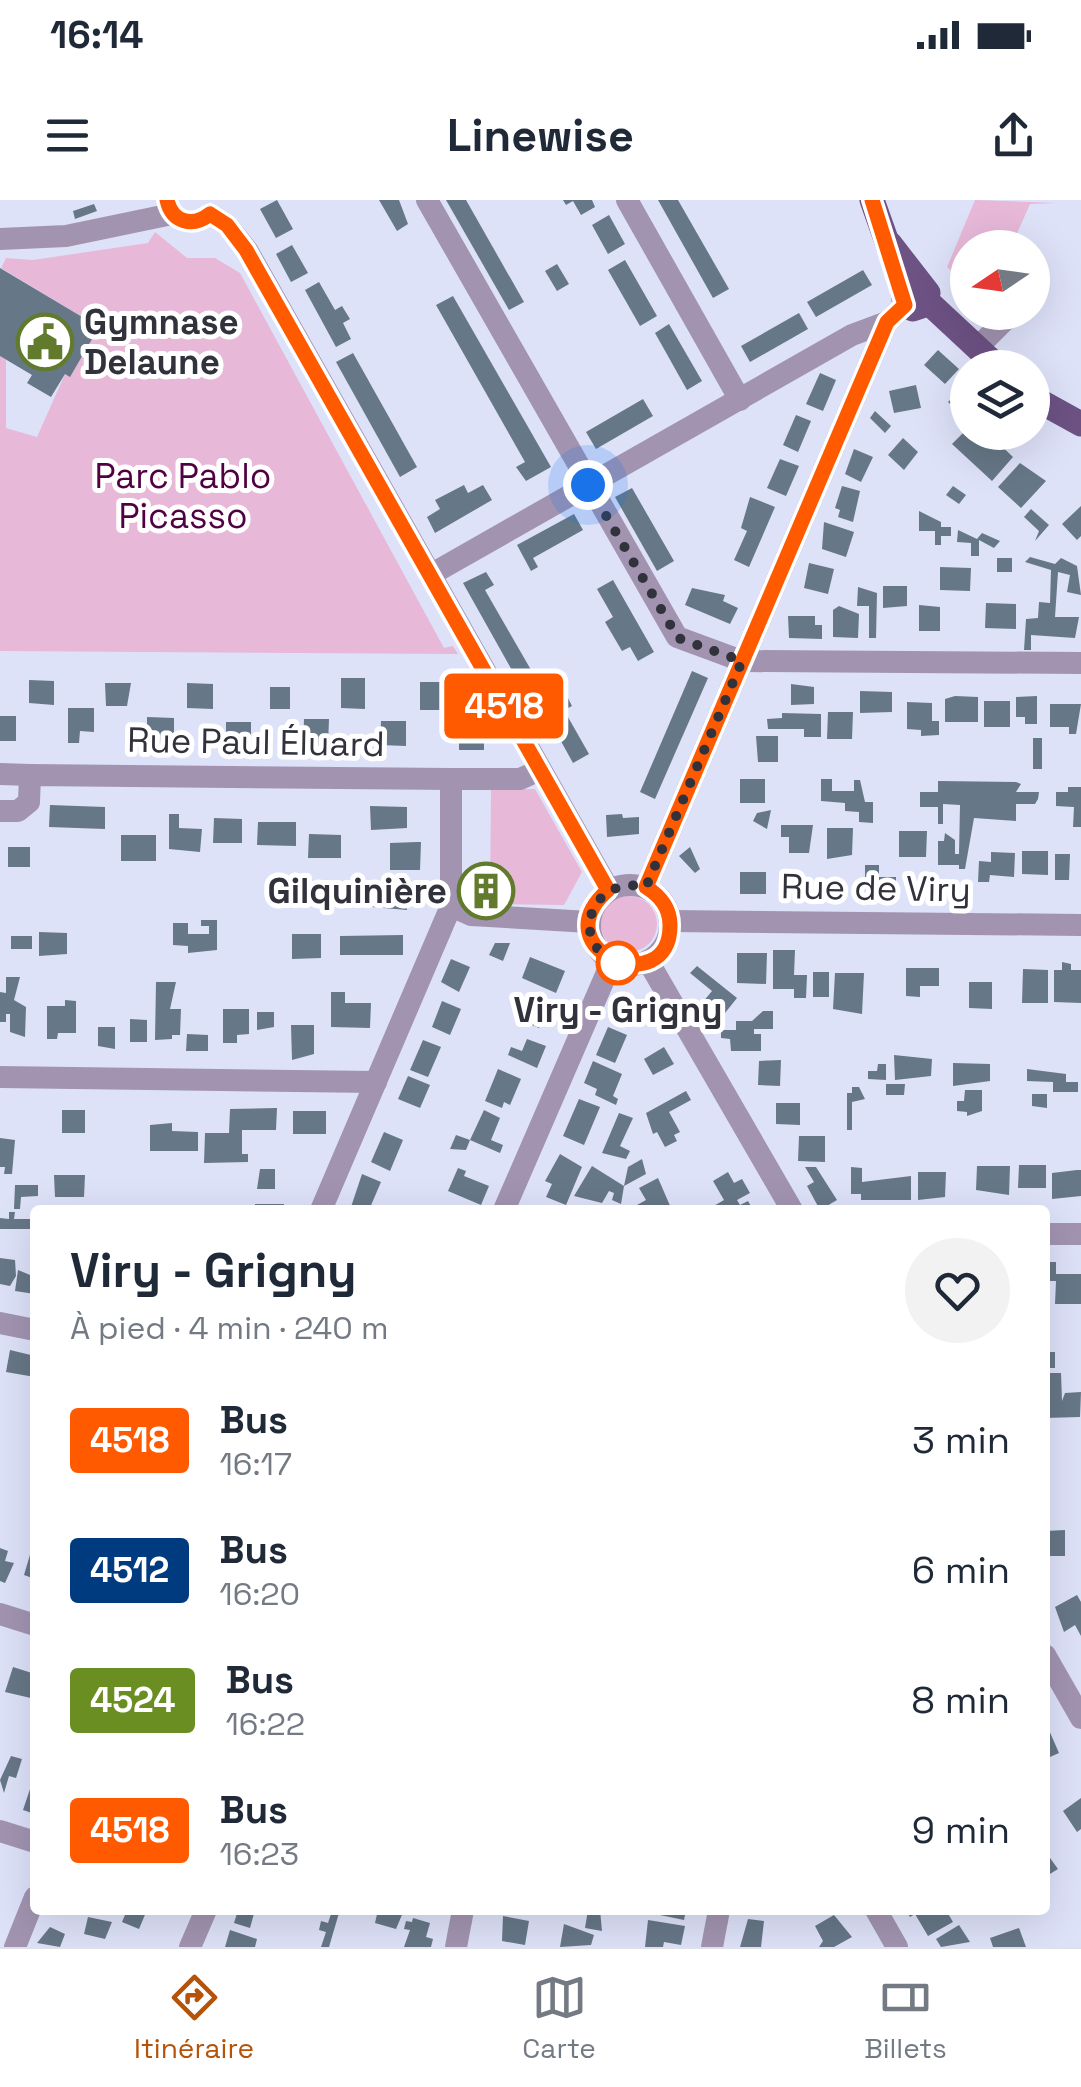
<!DOCTYPE html>
<html lang="fr">
<meta charset="utf-8">
<style>
:root{--surface:#fff;--page:#f2f2f3;--text:#1f2937;--muted:#747a83;--line:#e0e1e3;--accent:#b45309}
body{margin:0;font-family:"Space Grotesk",sans-serif;background:var(--page);color:var(--text);height:100vh;display:flex;flex-direction:column;font-size:38px;white-space:nowrap}
*{box-sizing:border-box;margin:0}
p{font-size:32px;color:var(--muted)}
.icon{flex:none;width:55px;height:55px;fill:none;stroke:currentColor;stroke-width:2;stroke-linecap:round;stroke-linejoin:round}
.map{position:relative;flex:1;overflow:hidden}
.drawer{position:absolute;left:30px;top:1005px;width:1020px;height:710px;display:flex;flex-direction:column;background:var(--surface);border-radius:10px;box-shadow:0 10px 40px #0002}
.drawer>*{flex:none}
.badge{padding:0 20px;border-radius:8px;font-size:35px;line-height:65px}
.needle{width:65px;rotate:257deg}
.fabs{position:absolute;left:950px;top:30px;display:grid;gap:20px}
.fabs a{display:grid;place-items:center;width:100px;height:100px;border-radius:50%;background:var(--surface);box-shadow:0 10px 40px #0002;font-size:50px}
.you{position:absolute;width:50px;height:50px;margin:-25px;border:8px solid #fff;border-radius:50%;background:#1a73e8;box-shadow:0 0 0 15px #1a73e833}
.map>.badge{position:absolute;translate:-50% -50%;box-shadow:0 0 0 5px #fff}
.round{display:grid;place-items:center;flex:none;width:105px;height:105px;border-radius:52px;background:var(--page)}
.summary{display:flex;align-items:center;justify-content:space-between;height:170px;padding:0 40px}
h1{font-size:48px;font-weight:800;line-height:75px}
ul{padding:0;list-style:none}
li{display:flex;align-items:center;gap:30px;height:130px;padding:0 40px}
li div{flex:1}
li b{display:block;font-size:38px}
li em{font-style:normal}
li .badge{min-width:110px;font-weight:700;text-align:center}
.status{display:flex;justify-content:space-between;align-items:center;height:70px;padding:0 50px;background:var(--surface);direction:ltr}
.status svg{height:28px;fill:currentColor}
header{display:flex;justify-content:space-between;align-items:center;height:130px;padding:0 40px;background:var(--surface);font-size:45px;font-weight:800}
.tab-bar{display:flex;justify-content:space-around;align-items:center;height:140px;border-top:2px solid var(--line);background:var(--surface);font-size:28px;color:var(--muted)}
.tab-bar a{display:grid;justify-items:center;gap:5px}
.tab-bar .current{color:var(--accent)}
.map>svg:first-child{display:block}
.green{fill:#e7b8d8}
.building{fill:#667787}
.lines{fill:none;stroke-linecap:round;stroke-linejoin:round}
.minor{stroke:#a294b1;stroke-width:22}
.major{stroke:#6d5284;stroke-width:25}
.line-casing{stroke:#fff;stroke-width:22}
.line{stroke:#ff5a00;stroke-width:15}
.walk{stroke:#31323b;stroke-width:10;stroke-dasharray:0 18}
.stop-dot{fill:#fff;stroke:#ff5a00;stroke-width:5}
.labels{text-anchor:middle;dominant-baseline:central;stroke-width:10;stroke-linejoin:round;paint-order:stroke}
.poi-label{font-size:35px;font-weight:bold;fill:#31323b;stroke:#fff;text-anchor:start}
.park-label{font-size:35px;fill:#510142;stroke:#fff}
.street-label{font-size:35px;fill:#31323b;stroke:#fff}
.stop-label{font-size:35px;font-weight:bold;fill:#31323b;stroke:#fff}
</style>
<div class="status"><b>16:14</b><svg viewBox="0 0 49 12"><path d="M0 12V9h3v3zM5 12V6h3v6zM10 12V3h3v9zM15 12V0h3v12zM26 1h20v11H26zM47 4h2v5h-2z"/></svg></div>
<header><svg class="icon" aria-label="menu" viewBox="0 0 24 24"><path d="M4 6h16M4 12h16M4 18h16"/></svg>Linewise<svg class="icon" aria-label="share" viewBox="0 0 24 24"><path d="M12 15V3M7 8l5-5 5 5M5 13v7h14v-7"/></svg></header>
<div class="map">
<svg width="1081" height="1747" viewBox="0 0 1081 1747">
<rect width="100%" height="100%" fill="#dee2f9"/>
<g class="green">
<path d="M975,0L1057,3L1030,4L1011,47L968,48L967,84L947,67Z"/>
<path d="M155,32L187,58H215L240,73L444,448L453,446L458,454L0,451V156L6,160V228L37,237L65,174L70,176L99,127L1,68L6,58L33,60L148,43Z"/>
<path d="M491,589H535L582,672L564,705L490,704Z"/>
<circle cx="629" cy="724" r="28"/>
</g>
<g class="building">
<path d="M277,0L293,29L276,38L260,9Z"/>
<path d="M379,0H399L408,24L397,31Z"/>
<path d="M446,0H466L524,102L509,110Z"/>
<path d="M563,0H592L595,7L581,15L573,1L566,5Z"/>
<path d="M658,0H678L729,89L713,98Z"/>
<path d="M94,4L97,11L75,19L73,11Z"/>
<path d="M609,15L625,44L608,54L592,25Z"/>
<path d="M292,45L308,73L291,82L276,54Z"/>
<path d="M625,60L657,116L640,126L608,70Z"/>
<path d="M557,64L569,84L557,91L545,71Z"/>
<path d="M0,68L99,127L70,177L65,174L51,197L27,183L32,175L0,156Z"/>
<path d="M863,70L872,85L816,117L807,102Z"/>
<path d="M319,82L335,110L342,106L350,119L343,123L351,139L336,147L305,90Z"/>
<path d="M453,96L551,267L526,281L516,267L525,262L436,105Z"/>
<path d="M799,113L808,129L750,162L741,146Z"/>
<path d="M669,124L702,181L687,190L655,133Z"/>
<path d="M938,150L959,169L945,184L924,165Z"/>
<path d="M353,153L417,267L400,277L336,162Z"/>
<path d="M820,173L836,180L823,211L806,204Z"/>
<path d="M968,182V216L965,218L948,202Z"/>
<path d="M916,185L921,208L894,213L889,191Z"/>
<path d="M643,199L653,216L596,249L586,232Z"/>
<path d="M875,211L891,226L885,233L870,218Z"/>
<path d="M796,215L811,221L798,252L783,245Z"/>
<path d="M968,228V232H987L1013,257L992,281L952,244Z"/>
<path d="M903,238L918,252L904,270L888,255Z"/>
<path d="M854,249L873,257L861,282L845,274Z"/>
<path d="M780,259L799,266L786,296L767,288Z"/>
<path d="M1020,263L1046,281L1021,308L998,287Z"/>
<path d="M464,285L468,293L483,285L492,300L435,333L427,317L440,309L435,300Z"/>
<path d="M842,286L860,291L853,322L838,317L840,310L835,308Z"/>
<path d="M953,286L966,295L959,304L946,295Z"/>
<path d="M632,288L674,361L657,371L615,297Z"/>
<path d="M750,297L775,307L749,367L734,360L747,331L741,328Z"/>
<path d="M1081,306V336L1077,340L1062,324Z"/>
<path d="M1031,309L1049,325L1035,341L1039,331L1024,317Z"/>
<path d="M919,311L941,322V327H951V336H941V345H935V331H919Z"/>
<path d="M574,314L583,330L533,358L538,367L531,371L517,345Z"/>
<path d="M824,322L854,332L846,357L822,349Z"/>
<path d="M958,330L977,339L982,333L1000,341L994,348L979,340V356H971V343L957,342Z"/>
<path d="M1030,357L1055,364L1061,358L1077,366L1081,395L1067,392L1070,375L1058,372L1055,417H1079L1075,438L1031,435V450H1024L1026,419L1038,418L1039,402L1050,403L1051,370L1025,362Z"/>
<rect x="997" y="358" width="15" height="14"/>
<path d="M809,363L834,369L828,394L804,388Z"/>
<path d="M940,367L971,368L970,391L940,390Z"/>
<path d="M486,372L494,385L485,390L542,489L527,497L463,383Z"/>
<path d="M613,380L654,452L638,461L630,447L622,451L605,422L613,417L597,389Z"/>
<path d="M883,386H907V406L883,408Z"/>
<path d="M858,387L877,393L876,438H869V406H857Z"/>
<path d="M692,388L725,395L723,401L738,408L730,424L685,405Z"/>
<path d="M986,403L1016,404V429L985,428Z"/>
<path d="M919,405L940,407V431H919Z"/>
<path d="M839,406L859,414L858,438L833,437V410Z"/>
<path d="M788,416H815V425H822V439L789,438Z"/>
<path d="M692,471L708,478L655,599L640,592Z"/>
<path d="M341,478H365V509L341,508Z"/>
<path d="M29,480L54,481V505L29,503Z"/>
<rect x="420" y="482" width="24" height="28"/>
<path d="M105,483H131L127,506H106Z"/>
<path d="M187,483L213,484V509L187,508Z"/>
<path d="M791,484L814,487V504L791,505Z"/>
<rect x="270" y="487" width="20" height="22"/>
<path d="M860,491L892,492V512L860,513Z"/>
<path d="M565,492L572,506L564,510L589,554L573,563L541,505Z"/>
<path d="M955,496L978,497V522H945V499Z"/>
<path d="M1037,496V524H1025V517H1016V497Z"/>
<rect x="984" y="501" width="26" height="26"/>
<path d="M907,502L932,503V521H939V535L921,536V530L907,529Z"/>
<path d="M1050,504H1081L1076,534H1069V527H1050Z"/>
<path d="M68,508H94V532L80,531L79,543H68Z"/>
<path d="M828,512H853L852,539H827Z"/>
<path d="M782,513L821,514V537H804V529H768L767,519L782,518Z"/>
<rect x="0" y="516" width="16" height="25"/>
<path d="M147,517L174,518V544L147,543Z"/>
<path d="M304,519H329L328,546L303,545Z"/>
<path d="M381,521H406V546L380,545Z"/>
<rect x="226" y="522" width="25" height="22"/>
<rect x="459" y="525" width="25" height="25"/>
<path d="M756,536H778V562H758Z"/>
<rect x="1033" y="538" width="9" height="31"/>
<rect x="740" y="579" width="25" height="24"/>
<path d="M821,579H832V591H854V580H860L865,602H873V623L859,622V612L845,611V603L821,601Z"/>
<path d="M938,581L1016,582L1021,584L1016,592H1039L1038,599L1035,604H1016V621L974,618L965,669H959V665H938V641H944L945,633L955,640V654H959L960,605L943,604V624H938V607H920V592H938Z"/>
<path d="M1068,587H1081V627H1073L1074,607L1056,606V592H1068Z"/>
<path d="M50,605L105,607V629L49,627Z"/>
<path d="M370,606L407,607V628L371,630Z"/>
<path d="M771,610L767,629L753,621L757,613Z"/>
<path d="M169,614H179V628L202,629L200,652L169,649Z"/>
<path d="M622,614L623,618L639,617V634L607,637L606,615Z"/>
<path d="M214,618L242,619V643H213Z"/>
<path d="M258,622H296V646L257,645Z"/>
<path d="M781,625H813L809,653H789V637H781Z"/>
<path d="M827,628H853L852,655L827,659Z"/>
<path d="M899,631H927L926,657H899Z"/>
<path d="M309,634L341,635V658H308Z"/>
<rect x="121" y="635" width="35" height="26"/>
<path d="M417,642H421L420,670H390V643Z"/>
<rect x="8" y="647" width="22" height="20"/>
<path d="M690,647L700,669L695,673L679,656Z"/>
<path d="M1022,651H1048V675L1022,674Z"/>
<path d="M991,652L1015,653L1014,677L990,675L989,682H978L979,661L991,662Z"/>
<path d="M1055,654H1070L1069,680H1055Z"/>
<path d="M865,665H879V677H896V694L865,690Z"/>
<rect x="740" y="672" width="26" height="22"/>
<path d="M372,687H407V710L372,707Z"/>
<path d="M201,720H217V750L188,753V746L173,745V723H188V734H209V726H201Z"/>
<path d="M39,732L67,733V754L39,756Z"/>
<path d="M292,734H321V758L292,759Z"/>
<path d="M403,735V755H340V736Z"/>
<rect x="11" y="736" width="21" height="13"/>
<path d="M495,743H510L503,761L489,755Z"/>
<path d="M773,750H795L794,775H807L806,798H794V789H773Z"/>
<path d="M737,753H767L766,784L737,783Z"/>
<path d="M530,757L565,771L556,793L522,778Z"/>
<path d="M451,759L470,767L459,792L441,782Z"/>
<path d="M1062,762L1071,764V770H1081V803L1054,802V770H1062Z"/>
<path d="M697,766L737,798L721,818L702,803L712,791L690,773Z"/>
<path d="M906,768H939V786H920V797L906,796Z"/>
<path d="M1023,769L1048,770V803H1022Z"/>
<rect x="813" y="772" width="16" height="25"/>
<path d="M835,773H864L862,814L833,809Z"/>
<path d="M6,777H20L14,800L26,807L25,837L10,832V814H6V822H0V792L6,793Z"/>
<path d="M156,782H176L170,809H181L180,835H172V839L155,840Z"/>
<path d="M969,782H992V809L969,808Z"/>
<path d="M331,792H345V803H371L370,828L331,827Z"/>
<path d="M530,797L549,805L539,828L520,820Z"/>
<path d="M65,800L76,801V833H58L57,839H47V806H65Z"/>
<path d="M442,801L461,809L450,835L432,827Z"/>
<path d="M223,809H249V834L237,835V843H223Z"/>
<path d="M763,811H773V829H754V834H761V851H731L730,839L721,838V830H736V821H752Z"/>
<path d="M257,812H274V827L257,830Z"/>
<path d="M130,819L147,820V842H130Z"/>
<path d="M291,825H314V854L292,860Z"/>
<path d="M98,827H115V849L98,846Z"/>
<path d="M608,827L627,835L615,863L596,855Z"/>
<path d="M187,834L208,835V851H186Z"/>
<path d="M527,839L546,846L537,868L508,855L511,847L522,851Z"/>
<path d="M423,840L441,847L428,877L410,870Z"/>
<path d="M664,847L674,864L653,875L644,859Z"/>
<path d="M894,855L932,859L931,876L895,880Z"/>
<path d="M781,860L780,886L758,885L759,861Z"/>
<path d="M593,861L622,874L613,896L618,899L616,905L595,895L597,889L584,883Z"/>
<path d="M953,863L990,864V881L953,886Z"/>
<path d="M878,864H886V880L868,879V871H877Z"/>
<path d="M498,869L521,879L510,905L504,902L502,908L485,901Z"/>
<path d="M1027,869L1066,874V882H1078V892H1053V882L1027,881Z"/>
<path d="M408,876L430,885L420,908L398,899Z"/>
<path d="M886,884H905L904,895H886Z"/>
<path d="M852,887H859L865,899L852,902V930H847V893H852Z"/>
<path d="M965,890H982V911L967,916V912L957,911V901H964Z"/>
<path d="M686,891L691,900L669,912L680,932L674,935L677,941L665,947L657,932L653,934L646,913Z"/>
<path d="M1032,894H1047V908L1032,906Z"/>
<path d="M579,899L600,907L584,945L563,936Z"/>
<path d="M776,903H800V925L776,924Z"/>
<path d="M277,908L276,930H242V954H248V962L204,963L205,933H229L230,909Z"/>
<rect x="62" y="910" width="23" height="23"/>
<path d="M484,910L500,918L491,940L503,945L500,953L470,940Z"/>
<rect x="293" y="911" width="33" height="23"/>
<path d="M619,913L633,918L620,946L630,951L626,959L602,953Z"/>
<path d="M172,923V931L198,932V951H150V925Z"/>
<path d="M384,932L403,940L390,971L371,962Z"/>
<path d="M456,935L470,940L466,950L450,949Z"/>
<path d="M799,936H825V962L798,961Z"/>
<path d="M0,938L15,940L12,974H4L5,967H0Z"/>
<path d="M560,954L582,967L566,1005L546,997L552,984L545,981Z"/>
<path d="M642,959L646,974L624,986L628,967Z"/>
<path d="M1019,965H1046V988H1018Z"/>
<path d="M592,966L624,986L621,1004L612,1000L614,993L609,991L602,1003L574,996Z"/>
<path d="M977,966H1010L1009,995L976,990Z"/>
<path d="M805,967H816L837,1000L820,1010L807,986L814,982Z"/>
<path d="M851,967L862,968V982L911,976V1000H861V994H851Z"/>
<path d="M458,968L466,971L464,976L489,986L481,1005L448,991Z"/>
<path d="M260,969H275V989H257Z"/>
<path d="M1077,970H1081V996L1052,999V973Z"/>
<path d="M728,972L734,983L742,979L750,993L737,1000L740,1005L748,1001L753,1010H714L712,1007L724,1000L713,981Z"/>
<path d="M918,972H946L945,997L918,1000Z"/>
<path d="M362,974L381,982L369,1010H350Z"/>
<path d="M54,975H85L84,997H55Z"/>
<path d="M658,978L671,1008L628,1010L646,1000L639,988Z"/>
<path d="M15,985H38V996L21,997L20,1009H14Z"/>
<rect x="255" y="1004" width="29" height="6"/>
<path d="M9,1012H15L14,1019H35V1029H0V1018L9,1019Z"/>
<path d="M0,1058L15,1060L16,1076L10,1086L0,1084Z"/>
<path d="M1045,1062H1056V1074H1081V1104H1055L1056,1081H1045Z"/>
<path d="M18,1070L35,1077V1094L15,1091Z"/>
<path d="M10,1150L35,1156V1177L6,1172Z"/>
<rect x="1045" y="1152" width="10" height="16"/>
<path d="M1045,1173H1061L1062,1201L1065,1193L1081,1192L1080,1217L1045,1218Z"/>
<path d="M1065,1330V1356H1045V1331Z"/>
<path d="M0,1348L8,1351L5,1361L14,1363L5,1383L0,1381Z"/>
<path d="M32,1348L35,1349V1379L24,1375Z"/>
<path d="M1077,1395L1081,1402V1436L1075,1425L1064,1432L1055,1407Z"/>
<path d="M13,1467L35,1474V1499L5,1492Z"/>
<path d="M1045,1521L1059,1553L1050,1557L1045,1546Z"/>
<path d="M11,1556L22,1559L16,1578L9,1576L4,1593L0,1580Z"/>
<path d="M32,1583L35,1584V1614L23,1610Z"/>
<path d="M1081,1598V1629L1077,1632L1063,1611Z"/>
<path d="M1045,1651L1058,1669L1045,1677Z"/>
<path d="M113,1710H147L139,1729L122,1722L125,1715Z"/>
<path d="M238,1710H255L250,1728L234,1723Z"/>
<path d="M378,1710H404L396,1729L375,1723Z"/>
<path d="M588,1710H600L602,1731L585,1728Z"/>
<path d="M661,1710H686L684,1720L660,1715Z"/>
<path d="M906,1710H946L953,1722L928,1736L915,1714L910,1717Z"/>
<path d="M332,1711L339,1713L329,1747H321L326,1732L319,1730L321,1721L328,1723Z"/>
<path d="M834,1715L852,1737L834,1747H819L823,1741L815,1726Z"/>
<path d="M503,1716L529,1721L525,1745L502,1741Z"/>
<path d="M88,1717L112,1722L105,1739L84,1734Z"/>
<path d="M413,1718L430,1723L426,1737L433,1739L431,1747H404L410,1730L404,1729L406,1721L412,1722Z"/>
<path d="M748,1719L764,1721L761,1747H740Z"/>
<path d="M648,1720L685,1726L681,1745L664,1742L663,1747H645Z"/>
<path d="M564,1724L594,1735L591,1745L560,1747Z"/>
<path d="M959,1725L970,1742L941,1747L936,1739Z"/>
<path d="M50,1727L65,1734L60,1747L37,1743Z"/>
<path d="M1019,1728L1026,1747H993L990,1738Z"/>
<path d="M230,1730L257,1739L255,1747H225Z"/>
</g>
<g class="lines">
<g class="minor">
<path d="M427,0L677,437L742,461L1081,463"/>
<path d="M627,0L740,200"/>
<path d="M210,14L227,25L247,50L609,690"/>
<path d="M0,39L66,36L172,14"/>
<path d="M977,148L1008,117"/>
<path d="M430,375L852,135L887,122"/>
<path d="M0,574L30,575"/>
<path d="M0,611H18L29,602L30,575L451,579H520L540,570"/>
<circle cx="630" cy="725" r="40"/>
<path d="M646,687L887,122L905,105"/>
<path d="M451,706L471,715L589,722"/>
<path d="M671,721L1081,725"/>
<path d="M648,761L792,1010"/>
<path d="M0,877L376,882"/>
<path d="M321,1010L451,706V579"/>
<path d="M504,1010L612,761"/>
<path d="M1045,1034H1081"/>
<path d="M0,1123L35,1130"/>
<path d="M0,1414L35,1425"/>
<path d="M1045,1455L1081,1518"/>
<path d="M0,1631L35,1642"/>
<path d="M876,1710L897,1747"/>
<path d="M15,1747L35,1697"/>
<path d="M190,1747L206,1710"/>
<path d="M456,1747L463,1710"/>
<path d="M712,1747L719,1710"/>
</g>
<g class="major">
<path d="M872,0L893,59"/>
<path d="M890,44L928,93L925,105L913,109L905,105L903,93L917,83"/>
<path d="M927,101L999,168"/>
<path d="M1032,197L1081,224"/>
</g>
</g>
<g class="lines">
<g class="line-casing">
<path id="line" d="M167,0C172,22 192,28 210,14L227,25L246,50L608,690C539,751 671,802 670,725C670,707 660,696 646,687L887,122L905,105L872,0"/>
</g>
<use href="#line" class="line"/>
<path class="walk" d="M588,285L678,438L742,461L646,687C590,674 567,744 618,763"/>
</g>
<defs>
<g id="civic-ring" transform="scale(2.875)"><circle r="9.5" fill="#fff" stroke="#617a2c" stroke-width="1.5"/><path d="M-.6-6.5H3V-4.5H.6V-3L4-1V1h2V6H-6V1h2V-1L-.6-3ZM-1.2 2.5V6h2.4V2.5Z" fill="#617a2c"/></g>
<g id="building-ring" transform="scale(2.875)"><circle r="9.5" fill="#fff" stroke="#617a2c" stroke-width="1.5"/><path d="M-4-6H4V6H1V3H-1V6H-4ZM-2.5-4.3h1.7v1.8h-1.7ZM.8-4.3h1.7v1.8H.8ZM-2.5-1h1.7V.8h-1.7ZM.8-1h1.7V.8H.8Z" fill="#617a2c"/></g>
</defs>
<g fill-rule="evenodd">
<use href="#civic-ring" x="45" y="142"/>
<use href="#building-ring" x="486" y="691"/>
</g>
<circle class="stop-dot" cx="618" cy="763" r="20"/>
<g class="labels">
<g class="poi-label">
<text x="84" y="122">Gymnase<tspan x="84" dy="40">Delaune</tspan></text>
<text x="447" y="691" text-anchor="end">Gilquinière</text>
</g>
<g class="park-label">
<text x="183" y="276">Parc Pablo<tspan x="183" dy="40">Picasso</tspan></text>
</g>
<g class="street-label">
<text transform="translate(256 542) rotate(1)">Rue Paul Éluard</text>
<text transform="translate(876 688) rotate(1)">Rue de Viry</text>
</g>
<g class="stop-label">
<text x="618" y="810">Viry - Grigny</text>
</g>
</g>
</svg>
<div class="fabs">
<a><svg class="needle" viewBox="-14 -14 28 28"><path d="M0-13l5 13h-10z" fill="#e53935"/><path d="M0 13l5-13h-10z" fill="#747a83"/></svg></a>
<a><svg class="icon" aria-label="layers" viewBox="0 0 24 24"><path d="M12 4l9 5-9 5-9-5zM3 14l9 5 9-5"/></svg></a>
</div>
<div class="you" style="left:588px;top:285px"></div>
<b class="badge" style="left:504px;top:506px;background:#ff5a00;color:#fff">4518</b>
<section class="drawer">
<div class="summary"><div><h1>Viry - Grigny</h1><p>À pied · 4 min · 240 m</p></div><a class="round"><svg class="icon" aria-label="heart" viewBox="0 0 24 24"><path d="M12 20l-8-8c-3-5 5-10 8-4 3-6 11-1 8 4z"/></svg></a></div>
<ul>
<li><span class="badge" style="background:#ff5a00;color:#fff">4518</span><div><b>Bus</b><p>16:17</p></div><em>3 min</em></li>
<li><span class="badge" style="background:#003b80;color:#fff">4512</span><div><b>Bus</b><p>16:20</p></div><em>6 min</em></li>
<li><span class="badge" style="background:#6b8e23;color:#fff">4524</span><div><b>Bus</b><p>16:22</p></div><em>8 min</em></li>
<li><span class="badge" style="background:#ff5a00;color:#fff">4518</span><div><b>Bus</b><p>16:23</p></div><em>9 min</em></li>
</ul>
</section>
</div>
<nav class="tab-bar">
<a class="current"><svg class="icon" aria-label="directions" viewBox="0 0 24 24"><path d="M12 3l9 9-9 9-9-9zM9 14v-3h6M13 9l2 2-2 2"/></svg>Itinéraire</a>
<a><svg class="icon" aria-label="map" viewBox="0 0 24 24"><path d="M3 6l6-2 6 2 6-2v14l-6 2-6-2-6 2zM9 4v14M15 6v14"/></svg>Carte</a>
<a><svg class="icon" aria-label="tickets" viewBox="0 0 24 24"><path d="M3 7h18v10H3zM15 7v10"/></svg>Billets</a>
</nav>
